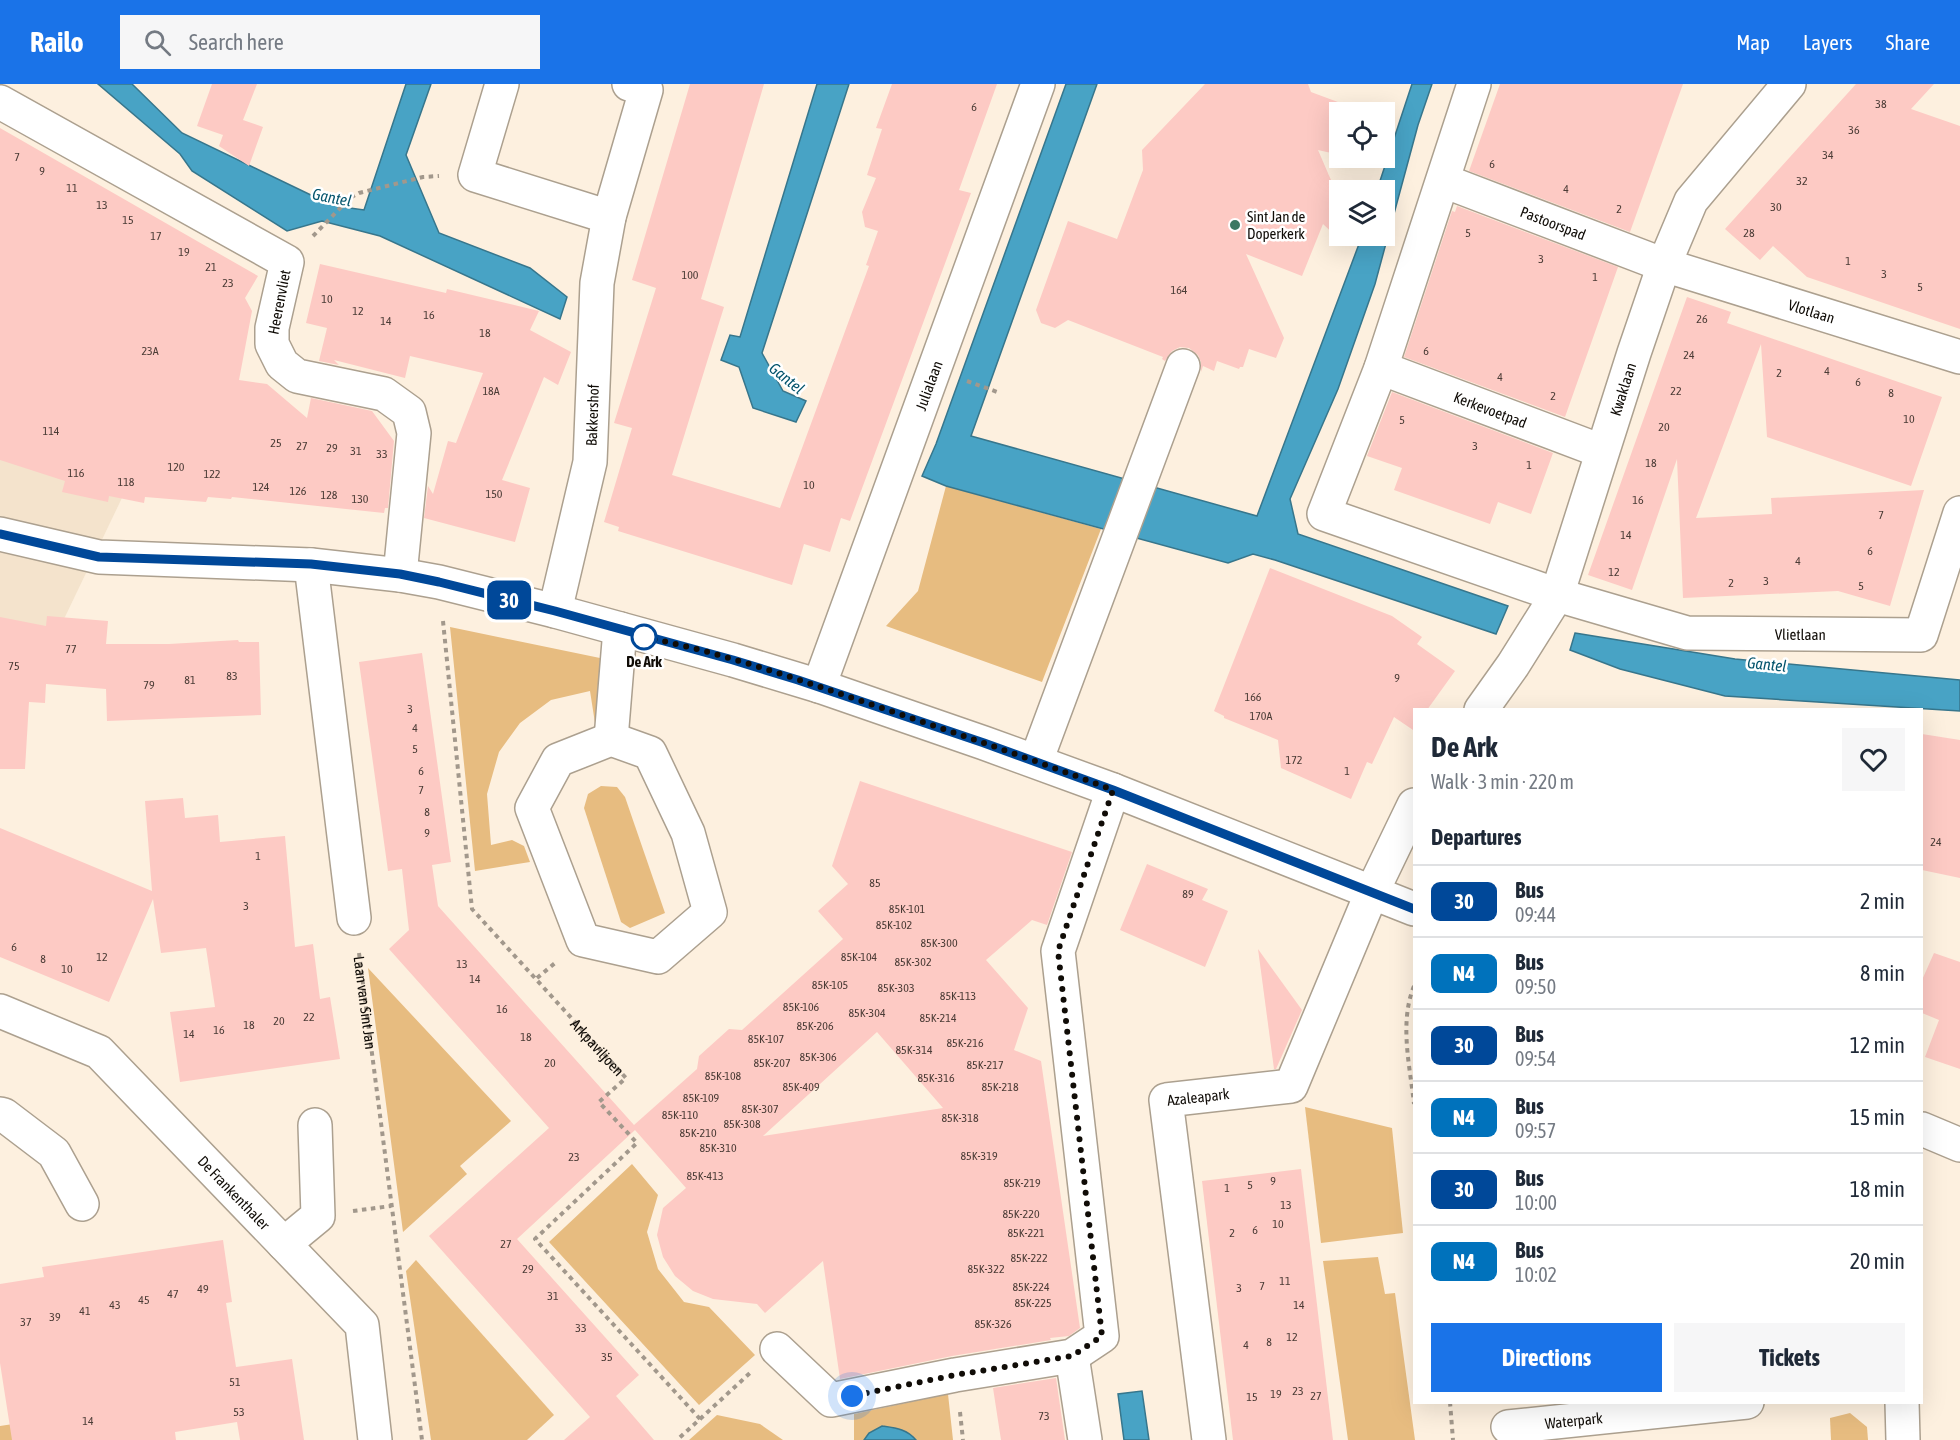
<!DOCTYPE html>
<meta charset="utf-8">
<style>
:root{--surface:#fff;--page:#f6f6f7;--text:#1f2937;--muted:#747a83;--line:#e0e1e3;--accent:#1a73e8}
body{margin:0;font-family:"Asap Condensed",sans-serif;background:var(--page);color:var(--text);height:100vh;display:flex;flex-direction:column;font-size:22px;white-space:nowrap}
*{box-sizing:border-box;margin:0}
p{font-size:20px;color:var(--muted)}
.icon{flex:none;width:33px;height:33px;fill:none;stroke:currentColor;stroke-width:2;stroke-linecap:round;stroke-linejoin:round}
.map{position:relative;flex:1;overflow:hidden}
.side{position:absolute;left:1413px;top:624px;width:510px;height:696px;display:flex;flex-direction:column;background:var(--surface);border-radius:0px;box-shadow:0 6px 24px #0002}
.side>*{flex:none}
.badge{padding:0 12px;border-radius:9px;font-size:21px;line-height:39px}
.fabs{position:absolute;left:1329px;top:18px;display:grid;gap:12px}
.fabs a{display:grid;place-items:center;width:66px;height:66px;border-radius:0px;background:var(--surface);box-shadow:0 6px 24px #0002;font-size:30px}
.you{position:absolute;width:30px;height:30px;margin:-15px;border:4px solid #fff;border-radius:50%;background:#1a73e8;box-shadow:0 0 0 9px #1a73e833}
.map>.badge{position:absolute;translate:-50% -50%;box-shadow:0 0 0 3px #fff}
h2{padding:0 18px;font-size:22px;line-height:54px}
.round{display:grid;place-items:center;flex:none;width:63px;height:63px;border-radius:0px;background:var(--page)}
.overview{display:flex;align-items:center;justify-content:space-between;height:102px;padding:0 18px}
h1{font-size:28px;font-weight:700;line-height:45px}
.cta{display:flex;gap:12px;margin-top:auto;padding:12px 18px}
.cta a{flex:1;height:69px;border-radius:0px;background:var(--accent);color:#fff;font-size:24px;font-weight:700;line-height:69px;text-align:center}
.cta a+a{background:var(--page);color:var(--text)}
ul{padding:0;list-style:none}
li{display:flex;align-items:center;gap:18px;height:72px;padding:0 18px;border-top:2px solid var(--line)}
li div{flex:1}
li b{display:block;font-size:22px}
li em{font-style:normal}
li .badge{min-width:66px;font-weight:700;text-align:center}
header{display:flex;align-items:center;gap:36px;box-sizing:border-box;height:84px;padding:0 30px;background:var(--accent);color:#fff}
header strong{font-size:28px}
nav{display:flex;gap:33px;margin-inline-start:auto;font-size:21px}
.search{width:420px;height:54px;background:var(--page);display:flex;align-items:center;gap:15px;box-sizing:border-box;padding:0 21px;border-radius:0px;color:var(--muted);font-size:22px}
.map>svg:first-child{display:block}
.built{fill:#f4e3cc}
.green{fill:#e7bc80}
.water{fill:#48a3c5;stroke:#37768c;stroke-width:1.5}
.building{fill:#fdcac4;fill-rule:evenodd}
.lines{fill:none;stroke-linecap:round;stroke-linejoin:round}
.minor-casing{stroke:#aca08f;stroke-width:36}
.path{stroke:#a2988c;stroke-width:4;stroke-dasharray:4.5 4.5;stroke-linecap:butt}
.minor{stroke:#fff;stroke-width:33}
.line-casing{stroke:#fff;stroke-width:14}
.line{stroke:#004899;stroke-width:9}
.walk{stroke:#100c07;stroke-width:6;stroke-dasharray:0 10.8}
.poi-dot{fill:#3c7862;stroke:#fff;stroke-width:2}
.stop-dot{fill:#fff;stroke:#004899;stroke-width:3}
.labels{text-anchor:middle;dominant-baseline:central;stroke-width:5;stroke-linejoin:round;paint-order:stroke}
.number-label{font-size:12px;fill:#4b3c36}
.poi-label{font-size:15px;fill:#100c07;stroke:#fff;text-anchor:start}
.street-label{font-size:15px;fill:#100c07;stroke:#fff}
.stop-label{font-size:15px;font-weight:bold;fill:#100c07;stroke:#fff}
.water-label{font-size:16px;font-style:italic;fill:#06556d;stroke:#fff}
</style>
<header>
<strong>Railo</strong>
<div class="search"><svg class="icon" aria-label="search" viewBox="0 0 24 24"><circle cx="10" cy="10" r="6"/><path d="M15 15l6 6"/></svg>Search here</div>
<nav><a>Map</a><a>Layers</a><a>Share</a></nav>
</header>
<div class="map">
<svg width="1960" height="1356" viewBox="0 0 1960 1356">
<rect width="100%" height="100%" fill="#fdf0df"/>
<path class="built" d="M0,273L154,347L42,581L0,570Z"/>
<g class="green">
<path d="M946,402L1101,445L1042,598L886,542L918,507Z"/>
<path d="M450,543L600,574L599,639H595L590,607L551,616L520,639L499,668L487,710L491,761L512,756L524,762L530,778L475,787Z"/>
<path d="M601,702L617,703L625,713L665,829L630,844L621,838L584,724L588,710Z"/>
<path d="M368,884L511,1037L460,1082L467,1090L403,1148Z"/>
<path d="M1305,1023L1392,1044L1403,1149L1321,1159Z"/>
<path d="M632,1080L658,1111L647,1148L658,1185L684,1218L709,1223L755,1271L699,1321L549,1158Z"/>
<path d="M1378,1173L1385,1210L1395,1209L1415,1356H1348L1323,1177Z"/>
<path d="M416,1176L554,1331L527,1356H431L406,1187Z"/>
<path d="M948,1310L953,1356H916L912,1351L869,1349L864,1356H854V1330Z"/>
<path d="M1850,1329L1867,1343L1868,1356H1831L1830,1334Z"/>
<path d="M717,1331L760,1340L783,1356H689Z"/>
<path d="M52,1334L55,1356H0V1342Z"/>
</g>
<g class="water">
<path d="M98,0H132L182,49L315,113L343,123L364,126L406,0H431L406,71L439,149L530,184L567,213L560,235L380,152L322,137L287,147L192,87L180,70Z"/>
<path d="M817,0H849L762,269L783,307L806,317L796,338L753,324L739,283L721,276L730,251L740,253Z"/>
<path d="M1066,0H1097L971,352L1257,432L1362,152H1384V106H1377L1412,0H1432L1418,41L1375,200L1338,305L1290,415L1298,450L1508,522L1496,550L1275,476L1253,470L1228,479L946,402L922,392L936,360Z"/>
<path d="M1575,549L1735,575L1960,596V627L1725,612L1620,585L1570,566Z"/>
<path d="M1142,1307L1149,1356H1124L1118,1310Z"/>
<path d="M882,1342C896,1344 907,1345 916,1356H864L869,1349Z"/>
</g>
<g class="building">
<path d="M212,0H257L243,36L263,43L249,82L219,62L223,51L197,42Z"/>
<path d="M690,0H764L701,215L724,223L672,391L780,424L869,182L866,181L878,147L865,143L862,128L876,94L867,91L882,45L876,44L892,0H997L959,106L971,109L850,437L841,434L830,468L804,460L792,501L618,447L619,443L604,438L632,344L614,339L656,204L632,196Z"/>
<path d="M1205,0H1308L1311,8L1362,27L1361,28H1340V71L1318,66L1340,117V156L1323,140L1302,192L1246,170L1284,254L1276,274L1249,265L1243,283H1240L1239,285L1217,277L1214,287L1203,282L1201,288V278L1198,271L1189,264L1180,263L1172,267L1165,277L1162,275L1163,273L1068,236L1055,244L1041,239L1036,226L1068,137L1117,155L1143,86L1142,66Z"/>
<path d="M1500,0H1683L1630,148L1469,87Z"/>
<path d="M1856,0H1934L1911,25L1960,42V245L1807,193L1773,162L1760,176L1725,145Z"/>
<path d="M0,44L258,192L245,214L252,227L239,296L267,300L307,334L311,314L372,327L394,357L388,424H385L384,429L232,413L231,415L208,413L206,418L145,413L144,419L109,412L108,418L62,408L65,397L0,376Z"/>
<path d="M1457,122L1618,183L1565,333L1404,273L1452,127L1455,128Z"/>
<path d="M320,180L446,209L447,205L539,227L530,246L571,268L558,301L544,293L502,396L530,404L515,458L424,434L428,402L433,410L448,357L456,359L483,289L410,272L405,294L334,276L339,281L319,277L327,244L306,239Z"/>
<path d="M1687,213L1731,228L1727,239L1942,313L1911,402L1767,353L1761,260L1696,434L1772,430L1771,414L1924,406L1890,522L1838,507L1683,514L1677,375L1632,506L1588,491Z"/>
<path d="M1392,308L1553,369L1531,430L1498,418L1490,440L1394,406L1402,384L1367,372Z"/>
<path d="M1270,484L1392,532L1422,553L1417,560L1455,587L1427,626H1414L1413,646L1394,633L1372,680L1367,678L1351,715L1281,684L1278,656L1224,634V632L1214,627Z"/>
<path d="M47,532L108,537L106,560H169L238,556L239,558H259L261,631L107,637L106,605L46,600L45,619L29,618L25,685H0V533L46,542Z"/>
<path d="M422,569L451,778L432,781L438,822L634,1041L697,985L699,972L729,945L742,946L843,855L818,827L848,800L832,782L860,697L1072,768L1047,841L1032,836L986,876L1028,924L1014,966L1041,977L1080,1244L1069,1252L1050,1254L1051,1256L952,1272L840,1295L823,1177L765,1229L757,1220L713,1215L693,1207L675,1192L663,1173L657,1151L663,1124L686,1104L635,1046L517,1155L639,1291L616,1312L654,1356H564L590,1333L429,1152L549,1044L389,865L409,846L402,785L388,787L359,578ZM877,948L943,1024L763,1052Z"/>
<path d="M1922,650L1960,656V794L1922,786Z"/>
<path d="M183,714L185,734L218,731L220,758L285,752L295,863L313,860L320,915L330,913L340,975L180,998L170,928L215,923L206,864L161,869L153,815L109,918L0,873V744L152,807L145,717Z"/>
<path d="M1147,780L1208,805L1202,816L1228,827L1205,883L1120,846Z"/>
<path d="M1258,865L1302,926L1276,985H1274Z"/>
<path d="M1934,869L1960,878V985L1925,973L1939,936L1922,929V896Z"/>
<path d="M1301,1085L1333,1356H1233L1202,1097Z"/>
<path d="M223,1156L232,1218L226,1219L236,1283L292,1275L304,1356H240L237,1338L175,1348L176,1356H12L0,1279V1200L44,1193L42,1183Z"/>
<path d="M1056,1294L1065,1356H1001L993,1304Z"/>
</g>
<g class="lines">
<g class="minor-casing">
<g id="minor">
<path d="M502,0L475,91L609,133"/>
<path id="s3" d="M1474,0L1381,284L1324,430L1557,511L1687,549L1921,551L1960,429"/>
<path d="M0,18L287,178L272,244V260L282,280L297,292L384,310L409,328L414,349L400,491"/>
<path id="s4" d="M1444,97L1664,181L1960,273"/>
<path id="s5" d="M1381,284L1601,367"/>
<path d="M0,450L99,473L311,481L400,491L439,498L555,527L733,576L819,602L984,659L1113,706L1414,825"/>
<path d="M311,481L354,834"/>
<path id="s6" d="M555,527L590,378L597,199L609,133L646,6L629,0"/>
<path id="s7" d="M819,602L1038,0"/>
<path id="s8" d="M1481,626L1513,581L1557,511L1634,269L1664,181L1691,117L1789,0"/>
<path d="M611,655L650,669L688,749L710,828L658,873L583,856L532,724L558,676Z"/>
<path d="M611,655L620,545"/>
<path d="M1036,677L1183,282"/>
<path id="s9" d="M0,927L99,968L362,1241L375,1356"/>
<path d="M0,1030L4,1031L54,1069L82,1120"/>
<path d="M1922,1045L1960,1061"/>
<path d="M284,1160L318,1132L315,1041"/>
<path d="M777,1265L831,1316L955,1291L1072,1272L1102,1252L1058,867L1113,706"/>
<path d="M1072,1272L1085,1356"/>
<path d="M1902,1318L1903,1356"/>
<path id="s10" d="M1508,1343L1747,1318"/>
<path id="s11" d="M1209,1356L1166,1016L1291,1002L1372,808L1414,721"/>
</g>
</g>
<g class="path">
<path d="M313,152L350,114L359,109L423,93L439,92"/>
<path d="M967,297L1000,309"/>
<path id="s1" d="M443,537L472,825L626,994L599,1018L637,1059L535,1155L700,1335L677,1356"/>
<path id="s2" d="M359,869L422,1356"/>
<path d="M537,894L555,879"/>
<path d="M1414,902C1399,939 1410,982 1414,1020"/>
<path d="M353,1127L391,1122"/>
<path d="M1450,1318L1453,1356"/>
<path d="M960,1328L963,1356"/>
<path d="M700,1335L750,1289"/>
</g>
<use href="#minor" class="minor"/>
</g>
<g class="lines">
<g class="line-casing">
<path id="line" d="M0,450L99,473L311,480L400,490L439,498L555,527L733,576L798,596L984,659L1113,706L1414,825"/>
</g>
<use href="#line" class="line"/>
<path class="walk" d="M644,553C720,568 794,594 867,619C950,647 1032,675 1113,706L1058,867L1102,1252L1072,1272L955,1291L852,1312"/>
</g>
<circle class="poi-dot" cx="1235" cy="141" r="6"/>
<circle class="stop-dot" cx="644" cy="553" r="12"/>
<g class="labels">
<g class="number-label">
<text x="1881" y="20">38</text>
<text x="974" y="23">6</text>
<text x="1854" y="46">36</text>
<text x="1828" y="71">34</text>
<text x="17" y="73">7</text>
<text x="1492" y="80">6</text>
<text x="42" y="87">9</text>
<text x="1802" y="97">32</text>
<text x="72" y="104">11</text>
<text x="1566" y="105">4</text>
<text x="102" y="121">13</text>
<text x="1776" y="123">30</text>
<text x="1619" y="125">2</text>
<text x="128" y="136">15</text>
<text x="1468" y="149">5</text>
<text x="1749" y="149">28</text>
<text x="156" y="152">17</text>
<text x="184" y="168">19</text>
<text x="1541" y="175">3</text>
<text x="1848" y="177">1</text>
<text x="211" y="183">21</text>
<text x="1884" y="190">3</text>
<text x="690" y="191">100</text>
<text x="1595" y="193">1</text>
<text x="228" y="199">23</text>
<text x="1920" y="203">5</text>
<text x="1179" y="206">164</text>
<text x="327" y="215">10</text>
<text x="358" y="227">12</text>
<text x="429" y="231">16</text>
<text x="1702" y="235">26</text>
<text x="386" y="237">14</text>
<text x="485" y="249">18</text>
<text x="150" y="267">23A</text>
<text x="1426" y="267">6</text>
<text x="1689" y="271">24</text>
<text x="1827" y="287">4</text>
<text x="1779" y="289">2</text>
<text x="1500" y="293">4</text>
<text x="1858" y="298">6</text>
<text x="491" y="307">18A</text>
<text x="1676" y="307">22</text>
<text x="1891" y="309">8</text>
<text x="1553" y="312">2</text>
<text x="1909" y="335">10</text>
<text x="1402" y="336">5</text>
<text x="1664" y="343">20</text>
<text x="51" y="347">114</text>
<text x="276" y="359">25</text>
<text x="302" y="362">27</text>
<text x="1475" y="362">3</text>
<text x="332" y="364">29</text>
<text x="356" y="367">31</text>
<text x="382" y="370">33</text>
<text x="1651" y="379">18</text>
<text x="1529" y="381">1</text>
<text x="176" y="383">120</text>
<text x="76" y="389">116</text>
<text x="212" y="390">122</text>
<text x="126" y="398">118</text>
<text x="809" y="401">10</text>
<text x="261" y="403">124</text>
<text x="298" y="407">126</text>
<text x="494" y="410">150</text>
<text x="329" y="411">128</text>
<text x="360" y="415">130</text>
<text x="1638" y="416">16</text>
<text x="1881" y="431">7</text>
<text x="1626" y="451">14</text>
<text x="1870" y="467">6</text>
<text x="1798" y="477">4</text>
<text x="1614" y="488">12</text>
<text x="1766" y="497">3</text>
<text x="1731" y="499">2</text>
<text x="1861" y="502">5</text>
<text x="71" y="565">77</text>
<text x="14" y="582">75</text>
<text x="232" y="592">83</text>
<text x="1397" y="594">9</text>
<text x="190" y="596">81</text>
<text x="149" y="601">79</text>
<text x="1253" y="613">166</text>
<text x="410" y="625">3</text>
<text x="1261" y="632">170A</text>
<text x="415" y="644">4</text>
<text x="415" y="665">5</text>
<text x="1294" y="676">172</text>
<text x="421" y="687">6</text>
<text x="1347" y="687">1</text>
<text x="421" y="706">7</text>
<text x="427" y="728">8</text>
<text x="427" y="749">9</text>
<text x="1936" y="758">24</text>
<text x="258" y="772">1</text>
<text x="875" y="799">85</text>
<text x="1188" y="810">89</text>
<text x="246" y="822">3</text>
<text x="907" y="825">85K-101</text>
<text x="894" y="841">85K-102</text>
<text x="939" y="859">85K-300</text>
<text x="14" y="863">6</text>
<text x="102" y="873">12</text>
<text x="859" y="873">85K-104</text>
<text x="43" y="875">8</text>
<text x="913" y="878">85K-302</text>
<text x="462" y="880">13</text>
<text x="67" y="885">10</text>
<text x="475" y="895">14</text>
<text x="830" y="901">85K-105</text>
<text x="896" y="904">85K-303</text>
<text x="958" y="912">85K-113</text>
<text x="801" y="923">85K-106</text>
<text x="502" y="925">16</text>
<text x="867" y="929">85K-304</text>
<text x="309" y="933">22</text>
<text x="938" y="934">85K-214</text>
<text x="279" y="937">20</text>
<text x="249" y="941">18</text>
<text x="815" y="942">85K-206</text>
<text x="219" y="946">16</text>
<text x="189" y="950">14</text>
<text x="526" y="953">18</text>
<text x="766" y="955">85K-107</text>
<text x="965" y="959">85K-216</text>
<text x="914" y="966">85K-314</text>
<text x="818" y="973">85K-306</text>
<text x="550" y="979">20</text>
<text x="772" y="979">85K-207</text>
<text x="985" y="981">85K-217</text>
<text x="723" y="992">85K-108</text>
<text x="936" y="994">85K-316</text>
<text x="801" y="1003">85K-409</text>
<text x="1000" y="1003">85K-218</text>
<text x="701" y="1014">85K-109</text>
<text x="760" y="1025">85K-307</text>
<text x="680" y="1031">85K-110</text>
<text x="960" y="1034">85K-318</text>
<text x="742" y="1040">85K-308</text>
<text x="698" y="1049">85K-210</text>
<text x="718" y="1064">85K-310</text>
<text x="979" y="1072">85K-319</text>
<text x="574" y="1073">23</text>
<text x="705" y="1092">85K-413</text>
<text x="1273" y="1097">9</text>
<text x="1022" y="1099">85K-219</text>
<text x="1250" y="1101">5</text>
<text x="1227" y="1104">1</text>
<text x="1286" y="1121">13</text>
<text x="1021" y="1130">85K-220</text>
<text x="1278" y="1140">10</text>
<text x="1255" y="1146">6</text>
<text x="1026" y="1149">85K-221</text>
<text x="1232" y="1149">2</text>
<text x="506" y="1160">27</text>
<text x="1029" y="1174">85K-222</text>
<text x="528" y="1185">29</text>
<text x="986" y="1185">85K-322</text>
<text x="1285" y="1197">11</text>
<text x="1262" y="1202">7</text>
<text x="1031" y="1203">85K-224</text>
<text x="1239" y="1204">3</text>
<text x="203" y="1205">49</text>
<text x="173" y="1210">47</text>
<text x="553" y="1212">31</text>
<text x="144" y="1216">45</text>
<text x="1033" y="1219">85K-225</text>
<text x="115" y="1221">43</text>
<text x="1299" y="1221">14</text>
<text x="85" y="1227">41</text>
<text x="55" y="1233">39</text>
<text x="26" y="1238">37</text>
<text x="993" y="1240">85K-326</text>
<text x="581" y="1244">33</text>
<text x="1292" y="1253">12</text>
<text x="1269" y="1258">8</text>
<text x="1246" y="1261">4</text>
<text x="607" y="1273">35</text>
<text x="235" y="1298">51</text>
<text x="1298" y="1307">23</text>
<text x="1276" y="1310">19</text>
<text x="1316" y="1312">27</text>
<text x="1252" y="1313">15</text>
<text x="239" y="1328">53</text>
<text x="1044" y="1332">73</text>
<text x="88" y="1337">14</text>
</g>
<g class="poi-label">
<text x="1247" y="132">Sint Jan de<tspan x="1247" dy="17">Doperkerk</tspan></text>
</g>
<g class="street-label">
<text stroke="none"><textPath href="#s4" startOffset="117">Pastoorspad</textPath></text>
<text transform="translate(279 218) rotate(-79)">Heerenvliet</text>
<text stroke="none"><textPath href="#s4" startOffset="390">Vlotlaan</textPath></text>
<text stroke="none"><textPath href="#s7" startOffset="320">Julialaan</textPath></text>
<text stroke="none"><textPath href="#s8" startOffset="354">Kwaklaan</textPath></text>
<text stroke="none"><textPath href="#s5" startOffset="117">Kerkevoetpad</textPath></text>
<text stroke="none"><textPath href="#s6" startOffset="200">Bakkershof</textPath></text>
<text stroke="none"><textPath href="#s3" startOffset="951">Vlietlaan</textPath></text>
<text stroke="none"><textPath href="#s2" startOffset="50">Laan van Sint Jan</textPath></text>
<text stroke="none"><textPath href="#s1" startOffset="476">Arkpaviljoen</textPath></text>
<text stroke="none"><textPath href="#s11" startOffset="375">Azaleapark</textPath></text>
<text stroke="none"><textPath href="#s9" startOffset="302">De Frankenthaler</textPath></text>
<text stroke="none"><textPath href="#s10" startOffset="66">Waterpark</textPath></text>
</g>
<g class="stop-label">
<text x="644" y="577">De Ark</text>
</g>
<g class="water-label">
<text transform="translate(332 113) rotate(11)">Gantel</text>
<text transform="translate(787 294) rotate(39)">Gantel</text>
<text transform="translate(1767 580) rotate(6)">Gantel</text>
</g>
</g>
</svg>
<div class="fabs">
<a><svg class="icon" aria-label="locate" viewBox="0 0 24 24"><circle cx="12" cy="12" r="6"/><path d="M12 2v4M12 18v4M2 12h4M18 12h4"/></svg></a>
<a><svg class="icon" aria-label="layers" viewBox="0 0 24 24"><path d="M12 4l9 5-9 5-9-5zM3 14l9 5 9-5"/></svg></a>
</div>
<div class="you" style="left:852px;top:1312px"></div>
<b class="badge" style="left:509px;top:516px;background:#004899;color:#fff">30</b>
<section class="side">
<div class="overview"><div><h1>De Ark</h1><p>Walk · 3 min · 220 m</p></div><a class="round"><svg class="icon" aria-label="heart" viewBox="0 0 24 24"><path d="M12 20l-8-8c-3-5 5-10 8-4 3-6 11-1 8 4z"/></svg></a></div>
<h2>Departures</h2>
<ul>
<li><span class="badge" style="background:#004899;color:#fff">30</span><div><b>Bus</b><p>09:44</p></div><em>2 min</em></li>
<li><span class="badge" style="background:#0072bc;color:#fff">N4</span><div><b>Bus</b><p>09:50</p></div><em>8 min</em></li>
<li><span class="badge" style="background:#004899;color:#fff">30</span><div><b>Bus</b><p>09:54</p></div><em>12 min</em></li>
<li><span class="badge" style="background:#0072bc;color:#fff">N4</span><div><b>Bus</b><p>09:57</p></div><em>15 min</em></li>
<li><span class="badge" style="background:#004899;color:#fff">30</span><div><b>Bus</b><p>10:00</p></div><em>18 min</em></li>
<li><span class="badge" style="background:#0072bc;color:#fff">N4</span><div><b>Bus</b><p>10:02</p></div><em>20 min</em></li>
</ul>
<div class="cta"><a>Directions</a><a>Tickets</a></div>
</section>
</div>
